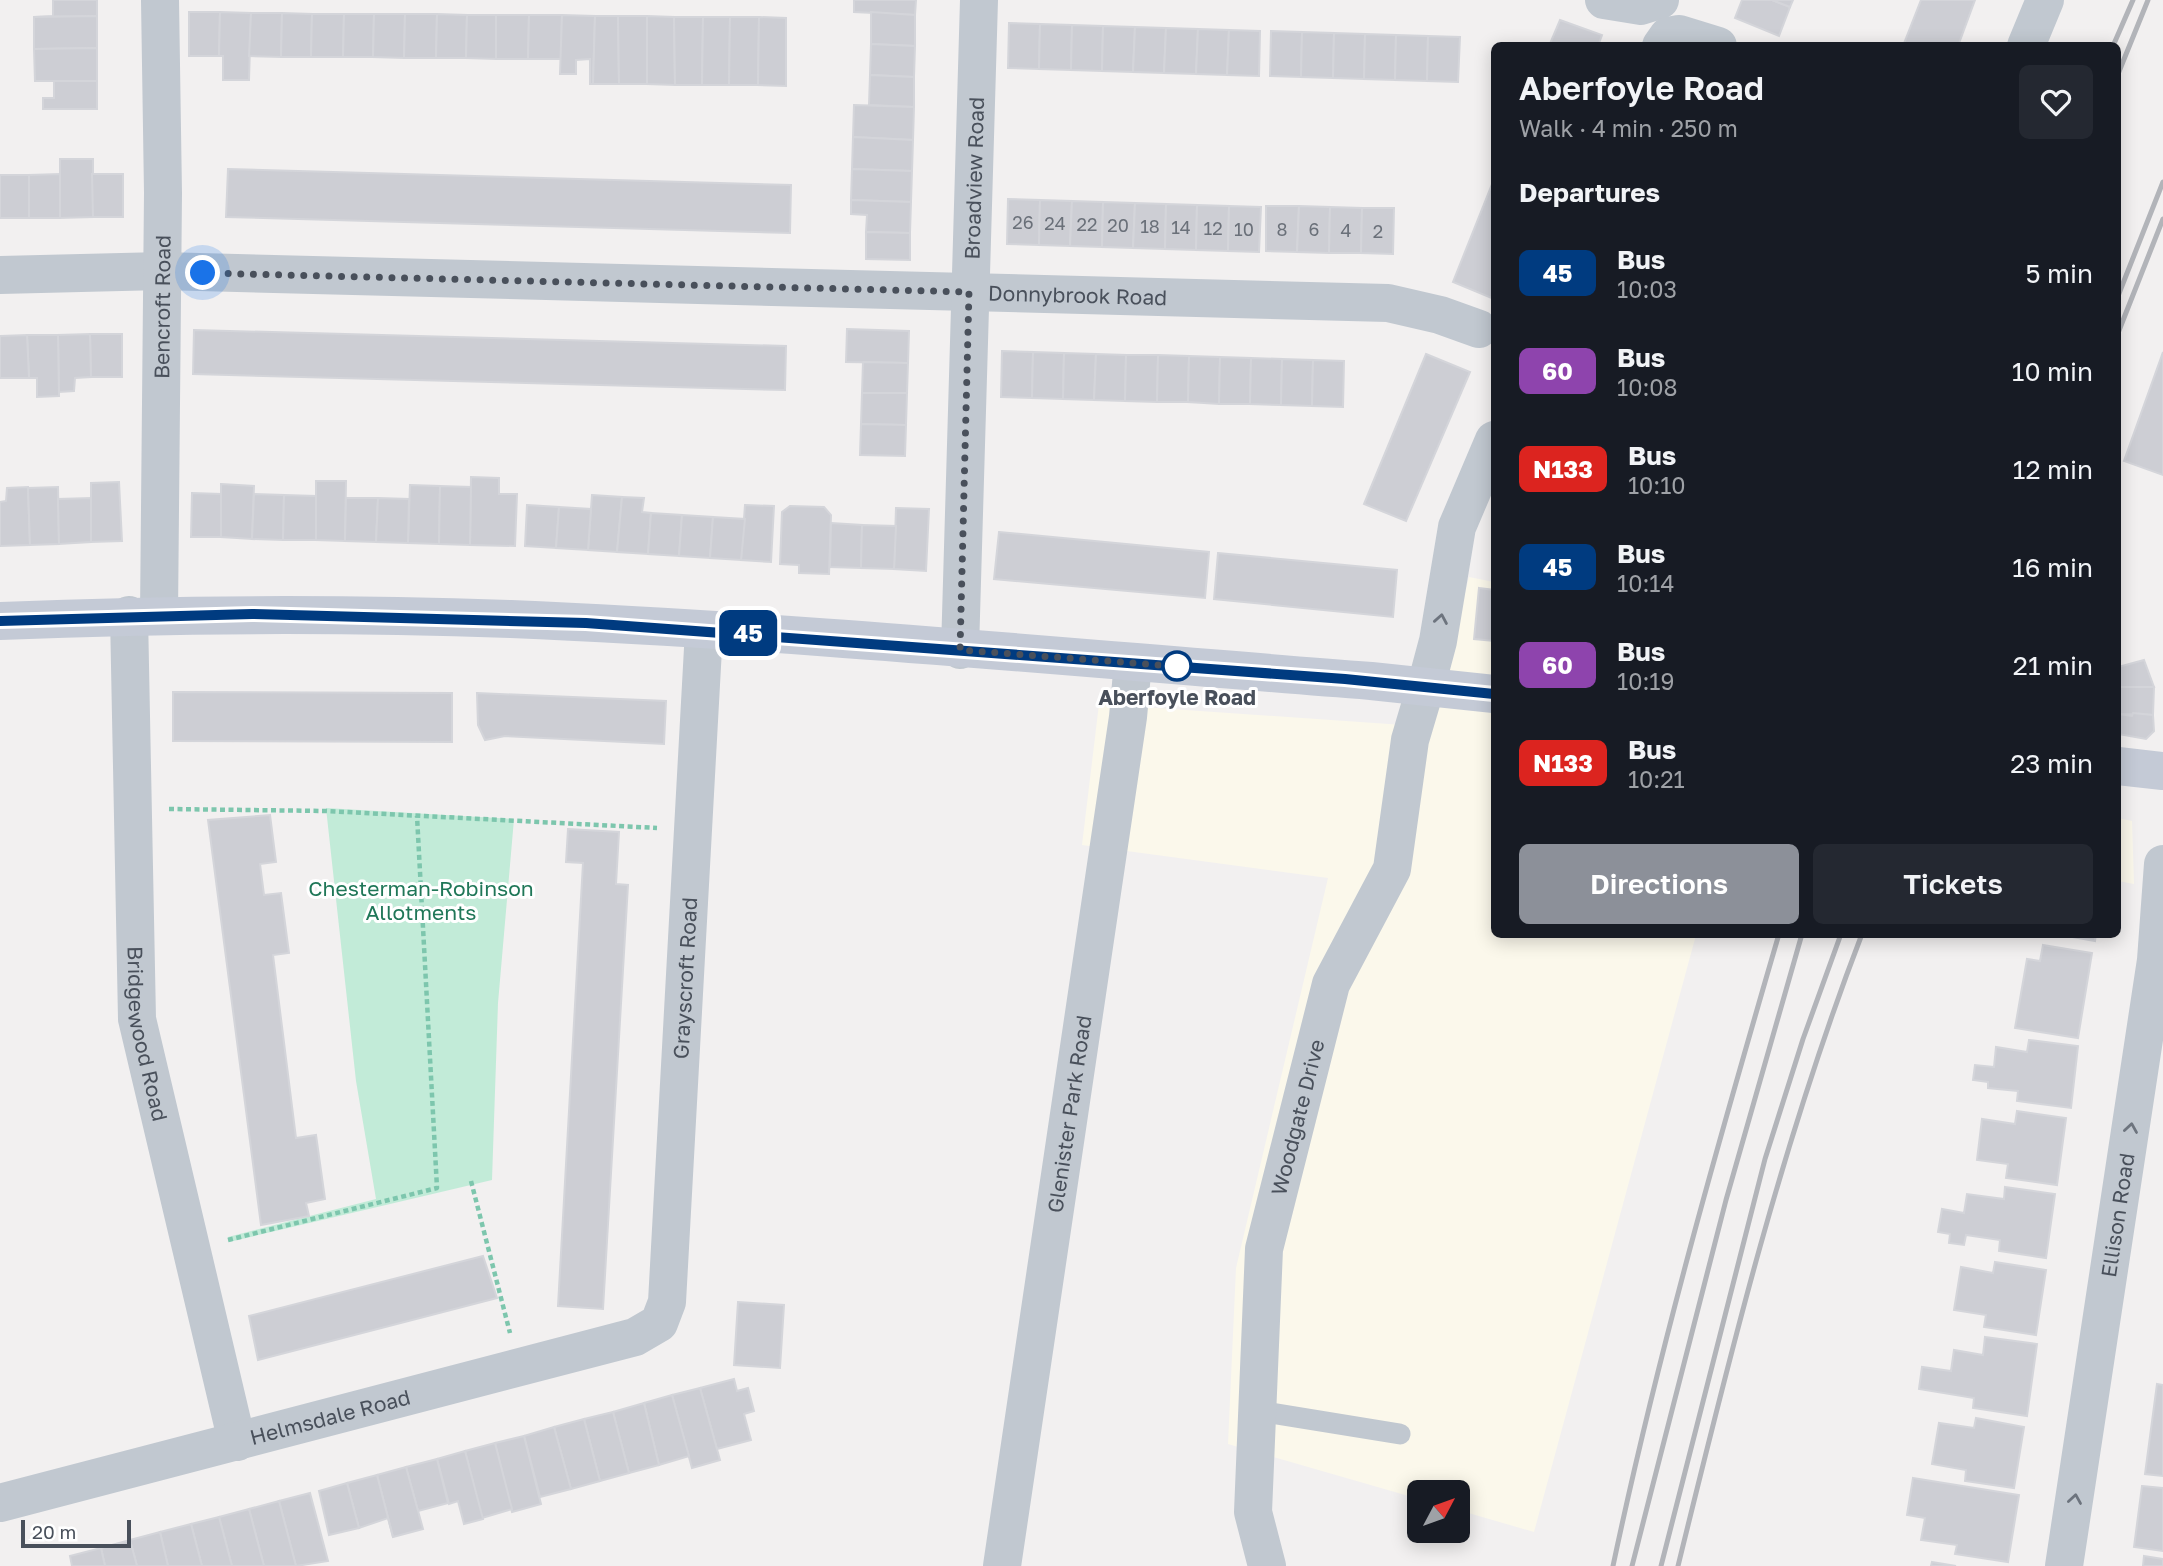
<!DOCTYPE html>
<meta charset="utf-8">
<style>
:root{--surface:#171b24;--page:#242831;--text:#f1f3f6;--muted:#9ea1a6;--accent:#8c9099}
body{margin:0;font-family:"Golos Text",sans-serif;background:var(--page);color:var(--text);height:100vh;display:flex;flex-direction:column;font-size:26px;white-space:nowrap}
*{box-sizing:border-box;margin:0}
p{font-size:23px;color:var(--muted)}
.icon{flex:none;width:38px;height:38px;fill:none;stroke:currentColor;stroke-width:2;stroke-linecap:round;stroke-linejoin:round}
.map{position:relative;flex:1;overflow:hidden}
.panel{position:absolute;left:1491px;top:42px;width:630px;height:896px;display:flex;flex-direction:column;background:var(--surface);border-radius:10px;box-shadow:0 4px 18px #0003}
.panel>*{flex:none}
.badge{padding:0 14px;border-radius:10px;font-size:24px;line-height:46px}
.needle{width:46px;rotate:49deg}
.fabs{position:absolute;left:1407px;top:1480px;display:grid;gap:14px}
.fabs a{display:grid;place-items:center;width:63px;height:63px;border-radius:10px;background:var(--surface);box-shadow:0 4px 18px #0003;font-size:35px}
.scale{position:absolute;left:21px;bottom:18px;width:110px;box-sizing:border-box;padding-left:7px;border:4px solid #49505b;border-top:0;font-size:19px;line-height:24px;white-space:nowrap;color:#49505b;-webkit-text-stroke:5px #fff;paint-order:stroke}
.you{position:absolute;width:35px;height:35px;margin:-18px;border:5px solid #fff;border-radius:50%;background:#1a73e8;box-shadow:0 0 0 10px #1a73e833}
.map>.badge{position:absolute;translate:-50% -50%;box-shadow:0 0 0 4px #fff}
h2{padding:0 28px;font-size:26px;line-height:63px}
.round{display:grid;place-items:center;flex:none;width:74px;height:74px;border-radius:10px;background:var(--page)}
.headline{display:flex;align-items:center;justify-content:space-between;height:119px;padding:0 28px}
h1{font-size:33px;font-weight:600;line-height:52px}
.primary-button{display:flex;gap:14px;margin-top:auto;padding:14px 28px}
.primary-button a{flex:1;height:80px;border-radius:10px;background:var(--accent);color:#fff;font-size:28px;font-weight:600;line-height:80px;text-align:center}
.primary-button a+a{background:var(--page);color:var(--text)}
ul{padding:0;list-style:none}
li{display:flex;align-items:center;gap:21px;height:98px;padding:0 28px}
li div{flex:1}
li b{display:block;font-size:26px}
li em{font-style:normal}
li .badge{min-width:77px;font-weight:700;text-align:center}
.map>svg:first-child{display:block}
.commercial{fill:#fbf8eb}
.green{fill:#c2ebd8}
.building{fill:#cdced4;stroke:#d4d5da;stroke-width:2}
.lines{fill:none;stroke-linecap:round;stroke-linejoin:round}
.path{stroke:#7dc6ad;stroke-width:4.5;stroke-dasharray:5 3.5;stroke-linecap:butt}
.service{stroke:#c1c8d0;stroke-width:21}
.minor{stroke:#c1c8d0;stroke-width:38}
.tertiary{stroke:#c1c8d0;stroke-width:38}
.secondary{stroke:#c4cad6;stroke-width:38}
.rail{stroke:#b2b4b9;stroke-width:5}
.oneway{stroke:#6d747e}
.line-casing{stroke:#fff;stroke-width:16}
.line{stroke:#003b80;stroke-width:10}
.walk{stroke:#49505b;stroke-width:7;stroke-dasharray:0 12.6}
.stop-dot{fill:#fff;stroke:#003b80;stroke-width:3.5}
.labels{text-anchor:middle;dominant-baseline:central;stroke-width:6;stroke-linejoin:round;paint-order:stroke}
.number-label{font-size:18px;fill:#6a7079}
.street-label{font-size:21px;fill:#49505b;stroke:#fff}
.stop-label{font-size:21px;font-weight:bold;fill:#49505b;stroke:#fff}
.park-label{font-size:21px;fill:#207758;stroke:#fff}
</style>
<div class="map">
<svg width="2163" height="1566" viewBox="0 0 2163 1566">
<rect width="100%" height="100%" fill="#f2f0f0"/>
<g class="commercial">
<path d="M1469,577L1494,582V934L1696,935L1534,1532L1458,1510V1493H1419V1499L1228,1444L1236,1268L1328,878L1082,845L1099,704L1432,727Z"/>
<path d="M2118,818L2132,821L2134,884L2118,881Z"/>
</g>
<path class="green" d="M326,808L514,819L498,1003L492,1180L229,1242L228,1237L376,1199L356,1081Z"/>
<g class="building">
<path d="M53,0H97V16L34,17L53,16Z"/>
<path d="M854,0H916L915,15L854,12Z"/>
<path d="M1742,0H1772L1790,7L1779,36L1735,18Z"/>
<path d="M1772,0H1793L1790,7Z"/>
<path d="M1921,0H1975L1958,46H1903Z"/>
<path d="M189,12H220L219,56H189Z"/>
<path d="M220,12L251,13L249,80H223V56H219Z"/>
<path d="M871,12L915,15V46L871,44Z"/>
<path d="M251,13H282L281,57L249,56Z"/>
<path d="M282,13L312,14L311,57H281Z"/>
<path d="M312,14H344L343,57H311Z"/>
<path d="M344,14H374L373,57H343Z"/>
<path d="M374,14H405L404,58L373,57Z"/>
<path d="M405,14H437L436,58H404Z"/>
<path d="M437,14L467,15L466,58H436Z"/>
<path d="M467,15H496V59L466,58Z"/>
<path d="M496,15H529L528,59H496Z"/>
<path d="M529,15H562L561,59H528Z"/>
<path d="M562,15L595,16L593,84H590V59L576,60V74H560Z"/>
<path d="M97,16V48L34,49V17Z"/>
<path d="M595,16H618L619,84H593Z"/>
<path d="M618,16H647V84H619Z"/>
<path d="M647,16L674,17L675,85L647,84Z"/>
<path d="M674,17H703L702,85H675Z"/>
<path d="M703,17H730L729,85H702Z"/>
<path d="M730,17H759L758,85H729Z"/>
<path d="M759,17L786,18V86L758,85Z"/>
<path d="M1560,20L1602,35L1598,46H1549Z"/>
<path d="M1009,23L1040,24L1039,69L1008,68Z"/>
<path d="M1040,24L1072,25L1071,70L1039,69Z"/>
<path d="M1072,25L1103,26L1102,71L1071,70Z"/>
<path d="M1103,26L1135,27L1133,72L1102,71Z"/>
<path d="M1135,27L1166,28L1164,73L1133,72Z"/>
<path d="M1166,28L1198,29L1196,74L1164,73Z"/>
<path d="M1198,29L1229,30L1227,75L1196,74Z"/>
<path d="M1229,30L1260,31L1259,76L1227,75Z"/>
<path d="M1271,31L1302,32L1301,77L1270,76Z"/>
<path d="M1302,32L1334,33L1333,78L1301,77Z"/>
<path d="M1334,33L1365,34L1364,79L1333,78Z"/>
<path d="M1365,34L1396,35L1395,80L1364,79Z"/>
<path d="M1396,35L1428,36L1427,81L1395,80Z"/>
<path d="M1428,36L1460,37L1458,82L1427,81Z"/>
<path d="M871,44L915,46L914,77L870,75Z"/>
<path d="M97,48V81H35L34,49Z"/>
<path d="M870,75L914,77V107L869,105Z"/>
<path d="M54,81H97V109H43V98H54Z"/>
<path d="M854,105L914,107L913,140L853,137Z"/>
<path d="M853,137L913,140L912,171L852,169Z"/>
<path d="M60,159H93V217L60,218Z"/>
<path d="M228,169L791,185L790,233L226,217Z"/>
<path d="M852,169L912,171L911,202L851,200Z"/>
<path d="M60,174V218H29V175Z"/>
<path d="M92,174H123V217H93Z"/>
<rect x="0" y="175" width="29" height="43"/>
<path d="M1494,179V299L1453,282Z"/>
<path d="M1008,199L1040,200L1039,245L1007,244Z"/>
<path d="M851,200L911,202L910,233L866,232L867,215L851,214Z"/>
<path d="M1040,200L1072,201L1070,246L1039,245Z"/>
<path d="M1072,201L1103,202L1102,247L1070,246Z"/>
<path d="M1103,202L1135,203L1133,248L1102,247Z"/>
<path d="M1135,203L1166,204L1165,249L1133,248Z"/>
<path d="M1166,204L1197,205L1196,250L1165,249Z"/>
<path d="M1197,205L1229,206L1228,251L1196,250Z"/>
<path d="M1229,206L1261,207L1259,252L1228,251Z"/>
<path d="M1266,206H1299L1297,252L1266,251Z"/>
<path d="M1299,206L1330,207L1329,253L1297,252Z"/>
<path d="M1330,207L1362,208L1361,253H1329Z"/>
<path d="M1362,208H1394L1393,254L1361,253Z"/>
<path d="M866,232L910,233V260L866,259Z"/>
<path d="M847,329L909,331L908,363L846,362Z"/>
<path d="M194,330L786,346L785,390L193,374Z"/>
<path d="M90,334H122V377H91Z"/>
<path d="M90,334L91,377L75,378L74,391L59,392L58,335Z"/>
<path d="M27,335H58L59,396L37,397V378H29Z"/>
<path d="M27,335L29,378H0V336Z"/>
<path d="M1002,351L1033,352L1032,398L1001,397Z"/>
<path d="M1033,352L1064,353L1063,399L1032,398Z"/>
<path d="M2163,352V475L2124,461Z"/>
<path d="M1064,353L1096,354L1094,400L1063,399Z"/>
<path d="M1096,354L1126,355L1125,401L1094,400Z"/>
<path d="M1426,354L1470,372L1406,521L1364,504Z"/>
<path d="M1126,355H1158L1157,402L1125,401Z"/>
<path d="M1158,355L1189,356L1188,402H1157Z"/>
<path d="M1189,356L1220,357L1219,404L1188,402Z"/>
<path d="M1220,357L1251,358L1250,404H1219Z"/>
<path d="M1251,358L1282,359L1281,405L1250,404Z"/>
<path d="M1282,359L1313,360L1312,406L1281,405Z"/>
<path d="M1313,360L1344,361L1343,407L1312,406Z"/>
<path d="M863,362L908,363L907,393H862Z"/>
<path d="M862,393H907L906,425L861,424Z"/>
<path d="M861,424L906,425L905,456L860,455Z"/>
<path d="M471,477L499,478V494H517L515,546L470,545Z"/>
<path d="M316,481H346L345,541L316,540Z"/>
<path d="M119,482L122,541L91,542V483Z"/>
<path d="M221,484L254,486L252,539L221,537Z"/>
<path d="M410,485L440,486L439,544L408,543Z"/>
<path d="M440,486L471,487L470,545L439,544Z"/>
<path d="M28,487L30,545L0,546V502L6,501L7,488Z"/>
<path d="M58,487L59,544L30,545L28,488Z"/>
<path d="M192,493L221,494V537H191Z"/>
<path d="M254,494L284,495L283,540L252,539Z"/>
<path d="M284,495L316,496V540H283Z"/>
<path d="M592,495L622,497L617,552L588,550Z"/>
<path d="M622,497L644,498L642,512L651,513L648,554L617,552Z"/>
<path d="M91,498V542L59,544L58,499Z"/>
<path d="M346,498H378L376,542L345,541Z"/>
<path d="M378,498L409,499L408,543L376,542Z"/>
<path d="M527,505L559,507L556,548L525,546Z"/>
<path d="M745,505L774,506L771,562L741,560Z"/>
<path d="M790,506L824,507L831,515L829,574L799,573V565L780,564L782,512Z"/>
<path d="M559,507L591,509L588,550L556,548Z"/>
<path d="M896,508L929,509L926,571L894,569Z"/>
<path d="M651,513L682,515L679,556L648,554Z"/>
<path d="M682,515L713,517L710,558L679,556Z"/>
<path d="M713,517L745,519L741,560L710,558Z"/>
<path d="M831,523L862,525L861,568L830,567Z"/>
<path d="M862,525L896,526L894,569L861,568Z"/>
<path d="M999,532L1209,552L1205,598L994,579Z"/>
<path d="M1218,553L1397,570L1393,617L1214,599Z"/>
<path d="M1479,588L1494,590V641L1474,639Z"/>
<path d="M2144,660L2154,687L2118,688V667Z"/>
<path d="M2118,687H2154L2153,715L2118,714Z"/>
<path d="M173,692L452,693V742L173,741Z"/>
<path d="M477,693L666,701L664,744L505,736L485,740L478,725Z"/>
<path d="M2133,713L2153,715L2154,731L2146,739L2118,734V714L2132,716Z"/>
<path d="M270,815L276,862L260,864L264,895L281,893L289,953L273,955L296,1138L316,1135L325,1199L306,1203L309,1216L261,1225L208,820Z"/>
<path d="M568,829L619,832L616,884L628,885L603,1309L558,1306L583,863L566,862Z"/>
<path d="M2056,934H2096L2095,941Z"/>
<path d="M2043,945L2092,953L2078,1038L2015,1028L2027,959L2040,961Z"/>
<path d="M2029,1040L2078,1046L2071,1108L2017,1101L2018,1091L1988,1088V1082L1973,1080L1975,1065L1994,1067L1996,1047L2027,1052Z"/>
<path d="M2017,1111L2066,1118L2057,1185L2006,1178L2008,1164L1977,1160L1982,1119L2015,1124Z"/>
<path d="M2005,1187L2055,1194L2046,1258L1999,1251L2000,1240L1966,1235L1964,1245L1949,1243L1950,1234L1938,1232L1942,1209L1964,1213L1967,1194L2004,1199Z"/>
<path d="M483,1256L497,1298L258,1360L249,1316Z"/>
<path d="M1995,1262L2046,1270L2036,1335L1984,1327L1986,1315L1954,1310L1961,1267L1993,1273Z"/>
<path d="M738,1302L784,1305L780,1368L734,1365Z"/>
<path d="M1985,1337L2037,1344L2027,1416L1973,1408L1974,1398L1919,1389L1922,1367L1951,1371L1954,1350L1983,1355Z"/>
<path d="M734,1379L737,1391L748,1388L754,1411L744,1414L751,1440L717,1449L700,1388Z"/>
<path d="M2157,1384L2163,1385V1476L2145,1474Z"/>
<path d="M700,1388L720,1460L692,1468L672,1395Z"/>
<path d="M672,1395L689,1456L659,1465L644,1403Z"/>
<path d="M644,1403L659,1465L629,1473L613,1412Z"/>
<path d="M613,1412L629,1473L600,1481L584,1419Z"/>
<path d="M1976,1418L2024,1427L2014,1488L1965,1481L1966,1470L1932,1464L1939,1423L1974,1428Z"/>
<path d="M584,1419L600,1481L571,1489L554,1427Z"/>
<path d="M554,1427L571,1489L540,1497L524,1436Z"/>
<path d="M524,1436L541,1504L512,1512L495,1443Z"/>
<path d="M495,1443L512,1509L482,1518L465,1451Z"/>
<path d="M465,1451L483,1519L464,1524L458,1501L449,1504L437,1459Z"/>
<path d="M437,1459L448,1503L418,1511L406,1467Z"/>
<path d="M406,1467L423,1529L393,1537L377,1475Z"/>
<path d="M377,1475L393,1537L388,1518L359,1528L347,1483Z"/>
<path d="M1913,1478L2019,1495L2008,1562L1955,1554L1957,1545L1921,1540L1925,1518L1907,1515Z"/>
<path d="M347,1483L359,1528L329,1535L319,1491Z"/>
<path d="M2142,1486L2163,1488V1551L2134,1547Z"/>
<path d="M310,1493L328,1561L296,1566L279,1501Z"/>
<path d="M279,1501L296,1566H264L249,1509Z"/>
<path d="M249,1509L264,1566H232L219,1517Z"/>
<path d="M219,1517L232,1566H202L191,1524Z"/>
<path d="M191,1524L202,1566H168L160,1532Z"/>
<path d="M160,1532L168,1566H137L130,1540Z"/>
<path d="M130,1540L137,1566H105L101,1548Z"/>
<path d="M101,1548L105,1566H72L70,1556Z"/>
<path d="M2144,1556L2163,1559V1566H2143Z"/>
<path d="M1932,1562L1956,1566H1931Z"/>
</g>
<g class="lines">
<g class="path">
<path d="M169,809L326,811L657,828"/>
<path d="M471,1181L510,1333"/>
<path d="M228,1240L437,1188L417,816"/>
</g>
<path class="service" d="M1258,1411L1400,1434"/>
<g class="minor">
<path d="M1604,0L1641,6L1660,0"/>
<path id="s1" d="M0,275L162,271L1388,303L1440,315L1479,329"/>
<path id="s2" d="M129,615L137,1019L237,1442"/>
<path id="s3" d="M159,615L163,193L160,0"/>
<path id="s4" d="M960,650L979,0"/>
<path id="s5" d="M0,1503L635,1337L659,1323L667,1302L704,630"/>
<path id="s6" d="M1002,1566L1128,717L1133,662"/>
<path id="s7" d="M1267,1566L1253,1512L1264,1249L1331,984L1392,869L1410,740L1426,686"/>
<path id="s8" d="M2064,1566L2156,960L2163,864"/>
</g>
<g class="tertiary">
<path d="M1661,46L1668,36L1679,34L1718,46"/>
<path d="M2026,46L2045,0"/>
<path d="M1426,686L1438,641L1457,527L1494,440"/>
</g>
<g class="secondary">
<path d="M0,621C170,614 340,613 511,619C798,631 1085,659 1371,681L1494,694"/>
<path d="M2118,766L2163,771"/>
</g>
<g class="rail">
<path d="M2113,46L2133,0"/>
<path d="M2118,74L2148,0"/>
<path d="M2118,296L2163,182"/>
<path d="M2118,333L2163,219"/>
<path d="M1613,1566C1658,1353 1718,1143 1779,934"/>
<path d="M1632,1566L1726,1200L1802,934"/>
<path d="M1661,1566L1765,1159L1803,1039L1841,934"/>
<path d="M1678,1566C1730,1354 1783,1139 1862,934"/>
</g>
</g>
<defs><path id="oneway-chevron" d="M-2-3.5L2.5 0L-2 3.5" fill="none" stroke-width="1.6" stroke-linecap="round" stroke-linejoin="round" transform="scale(1.75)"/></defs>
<g class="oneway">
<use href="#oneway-chevron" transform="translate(1441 619) rotate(-80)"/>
<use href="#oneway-chevron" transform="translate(2131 1128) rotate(-81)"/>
<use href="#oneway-chevron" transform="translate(2075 1499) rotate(-81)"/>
</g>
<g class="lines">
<g class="line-casing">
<path id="line" d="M0,621L252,614L586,623L1345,679L1494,694"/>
</g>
<use href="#line" class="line"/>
<path class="walk" d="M203,273L969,292L960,650L1186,667L1177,666"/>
</g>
<circle class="stop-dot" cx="1177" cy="666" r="14"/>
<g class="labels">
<g class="number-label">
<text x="1023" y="222">26</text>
<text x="1055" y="223">24</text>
<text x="1087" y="224">22</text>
<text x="1118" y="225">20</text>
<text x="1150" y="226">18</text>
<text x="1181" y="227">14</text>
<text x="1213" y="228">12</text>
<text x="1244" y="229">10</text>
<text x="1282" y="229">8</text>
<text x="1314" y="229">6</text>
<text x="1346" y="230">4</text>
<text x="1378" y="231">2</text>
</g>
<g class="street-label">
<text stroke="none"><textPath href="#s4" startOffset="472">Broadview Road</textPath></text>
<text stroke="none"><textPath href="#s1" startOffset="1078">Donnybrook Road</textPath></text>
<text stroke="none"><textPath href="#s3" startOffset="308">Bencroft Road</textPath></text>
<text stroke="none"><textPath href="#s5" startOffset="1031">Grayscroft Road</textPath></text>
<text stroke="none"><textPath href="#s2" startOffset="420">Bridgewood Road</textPath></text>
<text stroke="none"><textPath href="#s6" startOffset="457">Glenister Park Road</textPath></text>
<text stroke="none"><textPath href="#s7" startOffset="455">Woodgate Drive</textPath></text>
<text stroke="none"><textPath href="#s8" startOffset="355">Ellison Road</textPath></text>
<text stroke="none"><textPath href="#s5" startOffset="341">Helmsdale Road</textPath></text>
</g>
<g class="stop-label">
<text x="1177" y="697">Aberfoyle Road</text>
</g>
<g class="park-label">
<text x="421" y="888">Chesterman-Robinson<tspan x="421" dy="24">Allotments</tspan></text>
</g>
</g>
</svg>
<div class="fabs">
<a><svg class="needle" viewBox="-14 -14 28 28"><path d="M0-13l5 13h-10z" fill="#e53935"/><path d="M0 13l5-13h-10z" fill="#9ea1a6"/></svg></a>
</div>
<div class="scale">20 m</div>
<div class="you" style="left:203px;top:273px"></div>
<b class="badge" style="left:748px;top:633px;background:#003b80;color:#fff">45</b>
<section class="panel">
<div class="headline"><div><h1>Aberfoyle Road</h1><p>Walk · 4 min · 250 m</p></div><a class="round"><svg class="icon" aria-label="heart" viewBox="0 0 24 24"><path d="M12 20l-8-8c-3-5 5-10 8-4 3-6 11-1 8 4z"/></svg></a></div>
<h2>Departures</h2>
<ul>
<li><span class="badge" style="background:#003b80;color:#fff">45</span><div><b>Bus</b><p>10:03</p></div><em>5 min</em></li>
<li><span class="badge" style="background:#8e44ad;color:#fff">60</span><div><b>Bus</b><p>10:08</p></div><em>10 min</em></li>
<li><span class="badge" style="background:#dc241f;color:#fff">N133</span><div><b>Bus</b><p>10:10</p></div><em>12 min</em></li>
<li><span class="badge" style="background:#003b80;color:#fff">45</span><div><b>Bus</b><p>10:14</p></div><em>16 min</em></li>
<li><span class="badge" style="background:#8e44ad;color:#fff">60</span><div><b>Bus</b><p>10:19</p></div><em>21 min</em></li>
<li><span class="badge" style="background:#dc241f;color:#fff">N133</span><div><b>Bus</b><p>10:21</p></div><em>23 min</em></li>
</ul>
<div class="primary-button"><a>Directions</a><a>Tickets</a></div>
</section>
</div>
